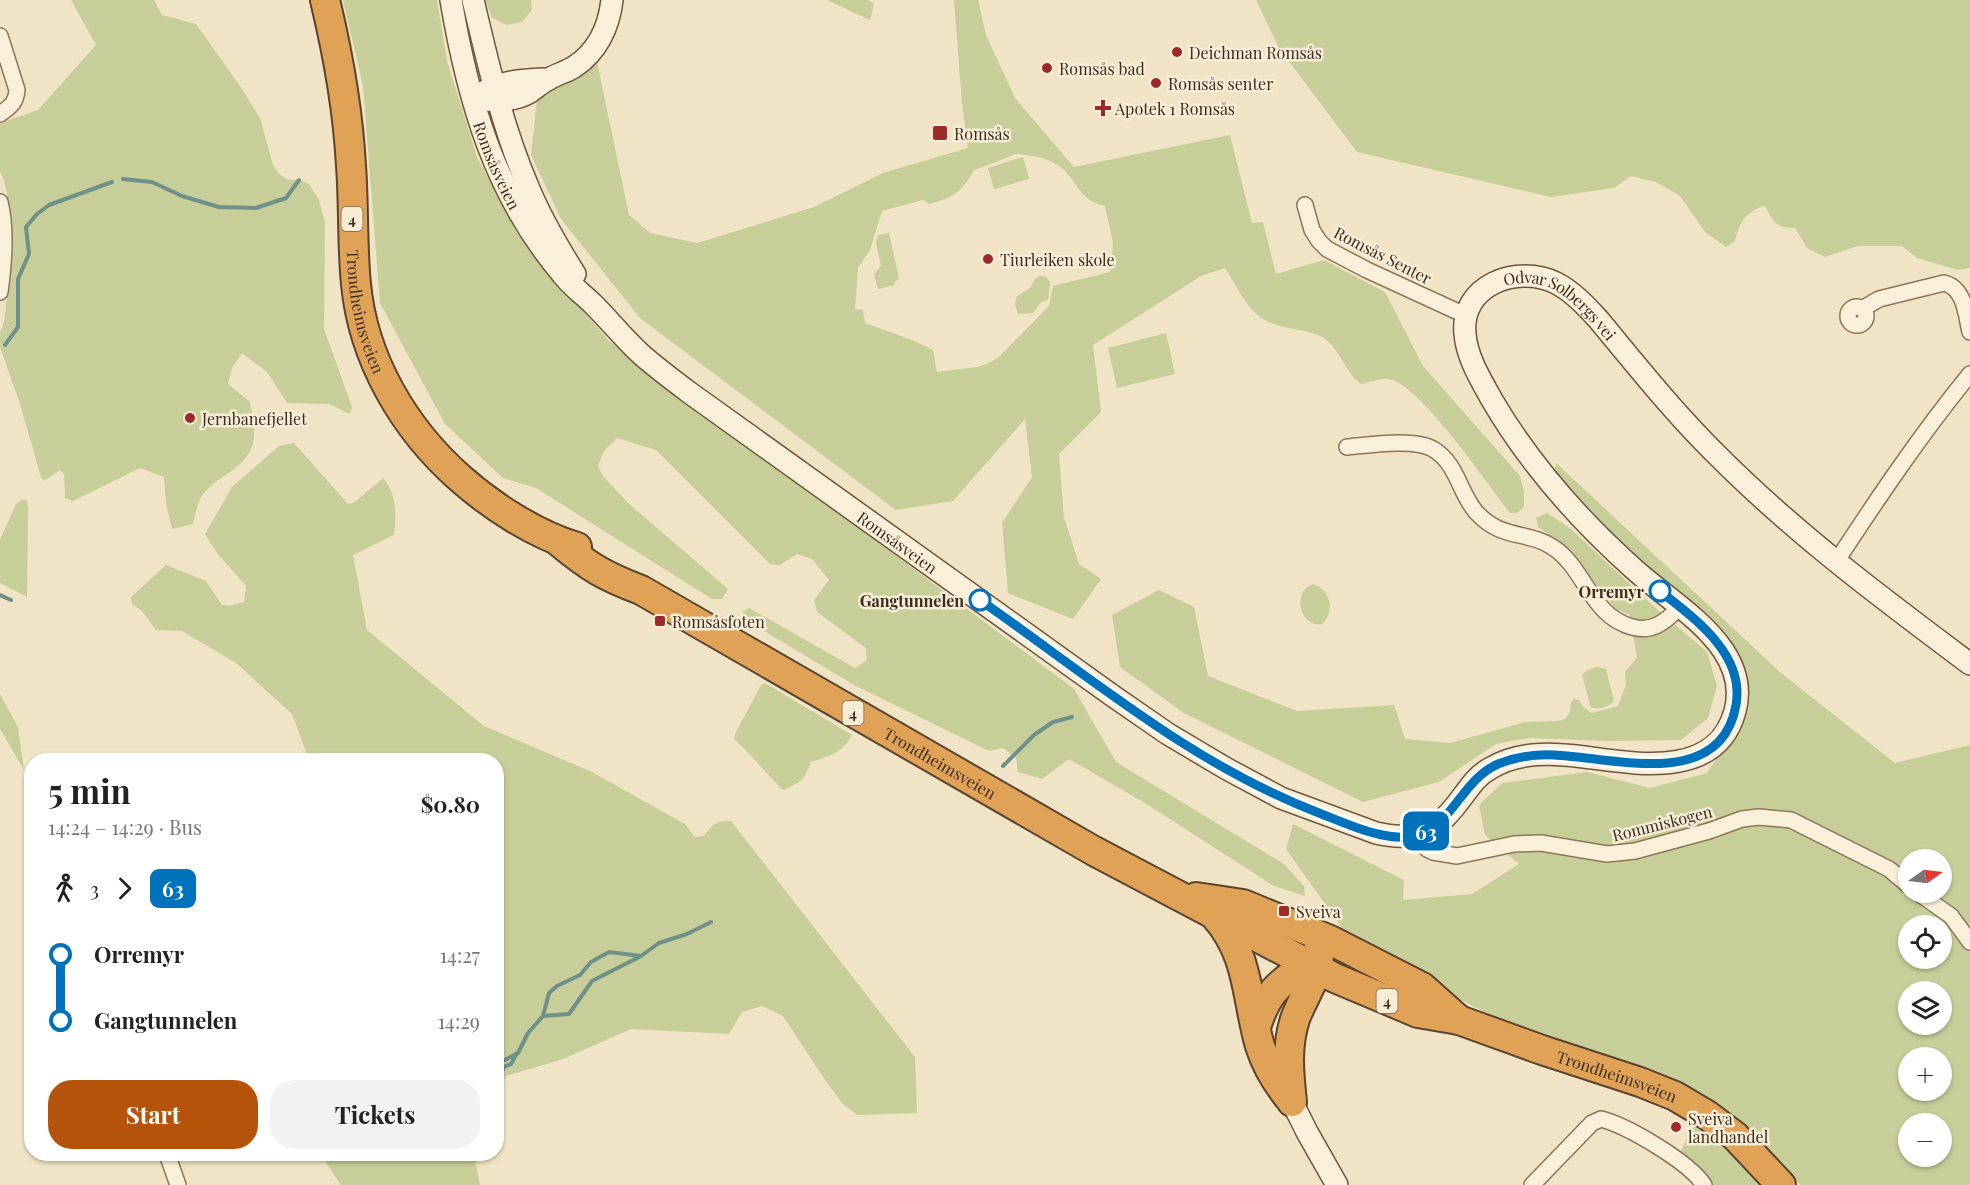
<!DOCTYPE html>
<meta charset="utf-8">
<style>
:root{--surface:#fff;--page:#f2f2f2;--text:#222;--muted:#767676;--accent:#b45309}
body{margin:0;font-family:"Playfair Display",serif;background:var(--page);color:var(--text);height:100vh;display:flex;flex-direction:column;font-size:22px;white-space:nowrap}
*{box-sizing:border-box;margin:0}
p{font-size:20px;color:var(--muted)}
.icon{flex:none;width:33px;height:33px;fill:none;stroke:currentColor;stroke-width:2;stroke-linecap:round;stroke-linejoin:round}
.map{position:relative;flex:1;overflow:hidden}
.side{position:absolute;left:24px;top:753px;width:480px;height:408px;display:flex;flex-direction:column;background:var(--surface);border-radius:24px;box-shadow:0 2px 4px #0004}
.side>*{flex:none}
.badge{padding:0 12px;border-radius:9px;font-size:21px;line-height:39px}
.needle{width:39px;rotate:76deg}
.buttons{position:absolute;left:1898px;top:849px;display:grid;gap:12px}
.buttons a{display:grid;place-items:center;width:54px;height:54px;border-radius:50%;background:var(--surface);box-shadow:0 2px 4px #0004;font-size:30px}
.map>.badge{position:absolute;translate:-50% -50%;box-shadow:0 0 0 3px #fff}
.legs{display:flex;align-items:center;gap:9px;height:66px;padding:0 24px;font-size:20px}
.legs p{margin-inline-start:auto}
.headline{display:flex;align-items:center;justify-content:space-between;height:102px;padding:0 24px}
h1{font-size:33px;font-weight:700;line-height:45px}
.action{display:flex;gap:12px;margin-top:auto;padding:12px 24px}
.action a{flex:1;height:69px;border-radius:24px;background:var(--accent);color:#fff;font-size:24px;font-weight:700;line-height:69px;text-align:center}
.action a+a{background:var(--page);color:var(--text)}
ul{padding:0 24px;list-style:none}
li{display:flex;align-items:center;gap:21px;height:66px;font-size:22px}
li i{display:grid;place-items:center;width:9px;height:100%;margin:0 8px;background:currentColor}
li i::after{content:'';width:15px;height:15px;margin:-8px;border:4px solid;border-radius:50%;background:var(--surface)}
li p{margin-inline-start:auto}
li:first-child i{background:linear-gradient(#0000 50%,currentColor 0)}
li:last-child i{background:linear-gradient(currentColor 50%,#0000 0)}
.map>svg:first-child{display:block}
.green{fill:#c8ce99;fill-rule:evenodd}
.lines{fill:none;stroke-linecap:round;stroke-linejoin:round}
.stream{stroke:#6e9289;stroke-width:4}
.street-casing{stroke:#8c755b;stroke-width:18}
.secondary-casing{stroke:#6e563e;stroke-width:24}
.highway-casing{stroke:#5a432f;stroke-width:32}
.street{stroke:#faf0da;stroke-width:15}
.secondary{stroke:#faf0da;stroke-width:21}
.highway{stroke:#e0a256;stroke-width:28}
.line-1-casing{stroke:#fff;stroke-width:14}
.line-1{stroke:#0072bc;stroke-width:9}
.poi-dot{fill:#9c292b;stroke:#f7edd6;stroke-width:2}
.stop-1-dot{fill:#fff;stroke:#0072bc;stroke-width:3}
.labels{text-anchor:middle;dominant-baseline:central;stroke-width:5;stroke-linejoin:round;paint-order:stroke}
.shield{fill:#f7edd6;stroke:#746756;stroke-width:1.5}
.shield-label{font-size:15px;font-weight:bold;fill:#3c2d1f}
.poi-label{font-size:16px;fill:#3c2d1f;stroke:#f7edd6;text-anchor:start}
.street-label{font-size:16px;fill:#3c2d1f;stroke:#f7edd6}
.stop-label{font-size:16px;font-weight:bold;fill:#3c2d1f;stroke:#f7edd6;text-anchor:end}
</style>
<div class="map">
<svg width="1970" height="1185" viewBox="0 0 1970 1185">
<rect width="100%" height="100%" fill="#f0e3c6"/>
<g class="green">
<path d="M71,0H154L162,15L196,24L240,86L260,118L273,165L279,174L289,180H300L309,184L319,200L325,223L324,329L352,407L350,414L329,404L287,403L267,372L242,353L232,368L228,384L250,402C257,439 259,452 226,475C217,480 207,488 201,497C197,505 195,515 193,524L172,529L166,504L164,477L140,468L73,501L65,498L64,474L60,470L44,481L41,477L20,404L0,347V333L4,322L10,271L12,218L4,180L0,171V123L38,110L96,45Z"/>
<path d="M343,0H437L447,61L477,157L519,236L609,341L1074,689L1116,762L1284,864L1304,886L1305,896L1274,886L1145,803L1069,759L1042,779L1018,772L1016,758L1003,748L989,751L854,685L744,619L743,612L749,608L855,668L867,660L866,648L817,612L814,600L829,580L812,559L797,554L780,565L770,564L656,450L617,438L604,451L598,466L603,476L628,503L728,589L722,599H712L536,488L503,478L445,424L380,303L363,86Z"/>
<path d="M485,0H531L532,10L522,22L507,25L492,18Z"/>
<path d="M827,0H868L874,4L870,20Z"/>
<path d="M954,0H978L986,35L1015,98L1074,167L1230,135L1252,223L1263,222L1276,274L1324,260L1385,292L1423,366L1520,476L1524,492V507L1517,513H1510C1489,486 1419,383 1389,379C1381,378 1369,383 1361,384C1344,372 1340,346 1320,336C1304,328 1278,329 1263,319C1245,307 1236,284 1225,268L1201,276L1093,345L1101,412L1059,454L1064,517L1079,564L1101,579L1073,619L1008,593L1002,523L1032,477L1025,419L953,501L896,510L640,318L561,219L531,155L538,90L597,62L629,215L650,233L697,243L814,207L883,173L968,148L962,103ZM1015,154C1031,155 1052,158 1064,170C1079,185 1081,201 1105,206L1113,243L1110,272L1053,286L1049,306L999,357L987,364L977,367L937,372L933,350L912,340L865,323L863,310L855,309L858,268L870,250L882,211L923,200L929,204C953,198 962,192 974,170C989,165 1001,160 1015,154Z"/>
<path d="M1256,0H1970V268L1958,270L1917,258L1902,246H1858L1825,257L1807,248L1795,228C1776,228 1773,222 1765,206C1747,210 1739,223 1735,241L1726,247L1705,232L1680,196L1656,182L1631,176L1614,188L1551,197L1357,152L1279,48Z"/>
<path d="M1023,157L1029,179L994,189L988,168Z"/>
<path d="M889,233L899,278L894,283L895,285L878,289L874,274L881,266L876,243L878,235Z"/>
<path d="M1040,276L1046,277L1050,282L1048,300L1041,302L1033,313L1018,314L1015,304L1017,296L1030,288L1035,279Z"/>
<path d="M1166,333L1175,374L1117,388L1108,348Z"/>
<path d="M294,443L348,504L355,502L383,478C397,493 396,516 394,535L353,555L367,630L484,726L592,772L685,824L695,837L704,836C712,825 716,820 731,821L915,1057L917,1113L857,1115L843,1104L825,1080L783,1016L762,1006L742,1012L729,1034L631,1029L563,1059L506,1076L497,1096L496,760H309L292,714L236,663L182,631L156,630L142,611L132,604L131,597L166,565L206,581L222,605L230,606L244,602L246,586L217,553L205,534L232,487L279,446Z"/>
<path d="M1556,463L1781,673L1895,763L1970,745V1185H1801L1701,1096L1514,1027L1355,946L1286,849L1293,824L1404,880L1403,900L1472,894L1519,864L1485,835L1479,805L1502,783L1587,772L1650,788L1707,773L1746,714L1739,657L1552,480ZM1908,860H1941V892H1908ZM1908,926H1941V958H1908ZM1908,992H1941V1024H1908ZM1908,1058H1941V1090H1908ZM1908,1124H1941V1156H1908Z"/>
<path d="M22,500H27L28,508L27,597L0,583V540L16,504Z"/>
<path d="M1547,513L1571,529L1651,604L1707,652L1717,686L1708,718L1681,740L1606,741L1529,738L1496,744L1439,782L1363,802L1184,713L1120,667L1112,615L1159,590L1194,607L1208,676L1297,711L1394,705L1405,739L1450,743L1525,722L1558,721L1565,719L1570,712L1571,703L1574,699L1579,700L1583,707L1592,713L1618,706L1626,685L1625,672L1637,658L1630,615L1616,609L1564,545L1538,527L1536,518Z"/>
<path d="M1313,584C1330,589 1336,611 1322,624C1300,628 1291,591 1313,584Z"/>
<path d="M1597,667L1606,669L1614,701C1607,708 1601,709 1591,708L1582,675L1586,671Z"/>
<path d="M765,683L852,735C844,752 828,757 811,762C804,781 801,782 783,790C765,773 752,755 734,739L735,734L761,685Z"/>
<path d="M0,694L18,727L24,770L0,729Z"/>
<path d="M1694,1123L1725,1145L1766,1185H1704L1677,1159Z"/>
<path d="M320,1154H474L480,1185H341Z"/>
</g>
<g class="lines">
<g class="stream">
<path d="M123,179L152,182L182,196L219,207L256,208L286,198L299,180"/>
<path d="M5,345L18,327V279L29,254L26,227L37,214L49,205L112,182"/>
<path d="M0,595L11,600"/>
<path d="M1003,766L1034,735L1053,722L1072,717"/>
<path d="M543,1016L569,1014L592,981L641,956"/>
<path d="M496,1068L503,1061L518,1053L528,1033L543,1016L549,993L557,986L580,975L591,962L609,952L641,956L659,943L687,934L711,922"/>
<path d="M496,1084L504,1067L511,1064L517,1053"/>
</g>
<g class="street-casing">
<g id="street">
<path d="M0,36L17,90C16,103 10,107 0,114"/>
<path d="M0,202C7,230 4,263 0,292"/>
<path d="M1305,205L1312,230L1319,241L1327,249L1367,270L1467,316"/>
<circle cx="1857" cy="316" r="9"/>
<path d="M1862,309L1879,299L1944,283C1965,288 1966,315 1970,332"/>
<path d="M1347,447C1369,445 1414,438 1433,449C1457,463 1459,492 1476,512C1502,541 1528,530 1554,548C1585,569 1591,616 1632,627C1653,633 1666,621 1680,607"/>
<path d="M1836,562C1878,498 1921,434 1970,374"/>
<path d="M1417,834L1427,849L1433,852L1457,856L1514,844L1541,843L1607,854L1635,851L1709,831L1742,819L1759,817L1791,820L1889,869L1908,885"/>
<path d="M1917,892L1951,916L1970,942"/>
<path d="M167,1154L178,1185"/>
<path d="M1532,1185L1592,1123L1601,1119C1628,1126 1689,1162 1704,1185"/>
</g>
</g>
<g class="secondary-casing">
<g id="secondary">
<path id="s1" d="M451,0C468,101 495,195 563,275C571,286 583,294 593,304C610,321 625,340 643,356C658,369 674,381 690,393L1113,696L1168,734L1227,769L1281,798L1376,833C1420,843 1438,830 1463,796C1471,785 1479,774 1491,768C1519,751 1553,753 1584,757C1637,764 1717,779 1735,711C1741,689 1735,668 1723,650C1701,618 1664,596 1635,570C1579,520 1530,465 1492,400C1481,380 1467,358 1465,334C1460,285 1517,264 1556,283C1572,291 1586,306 1598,319C1637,366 1675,414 1719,457C1796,534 1883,599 1970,664"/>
<path d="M473,0C488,64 503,129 529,189C541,218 558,247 575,274"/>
<path d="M482,93C501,81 523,80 544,79"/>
<path d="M484,100C498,101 517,100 530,92C536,88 542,82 549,79C557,74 566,72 574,67C597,52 609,27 612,0"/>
<path d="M1292,1102L1307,1132L1337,1185"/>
</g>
</g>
<g class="highway-casing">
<g id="highway">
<path id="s2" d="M325,0C338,54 348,110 351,166C354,205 352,244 356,284C363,359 404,429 461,479C493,507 536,535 577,547"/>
<path id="s3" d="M559,542C589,567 604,576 641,590L1094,851L1335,978L1418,1013L1459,1020L1542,1050L1640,1082L1675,1096L1707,1115L1735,1136L1781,1185"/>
<path d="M1196,897L1243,904L1330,940L1422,987L1459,1020"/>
<path d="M1215,916C1250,956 1246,998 1260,1046C1266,1065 1277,1083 1289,1098"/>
<path d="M1257,1024C1272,980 1287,982 1319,954"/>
<path d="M1292,1102C1289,1074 1286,1047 1295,1019C1303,997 1318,978 1319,954L1317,953"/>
</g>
</g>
<use href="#street" class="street"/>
<use href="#secondary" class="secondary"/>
<use href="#highway" class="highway"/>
</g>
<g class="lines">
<g class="line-1-casing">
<path id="line-1" d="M980,600C1089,676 1193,765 1319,813C1342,822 1364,832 1388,836C1450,847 1454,783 1498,764C1516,757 1535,754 1554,755C1612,757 1721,792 1736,705C1745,654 1695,619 1660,591"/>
</g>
<use href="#line-1" class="line-1"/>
</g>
<g class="poi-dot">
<circle cx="1177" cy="52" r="6"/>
<circle cx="1047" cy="68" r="6"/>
<circle cx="1156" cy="83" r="6"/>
<path d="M1100 99h6v6h6v6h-6v6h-6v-6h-6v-6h6z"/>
<rect x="932" y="125" width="16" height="16" rx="3"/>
<circle cx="988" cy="259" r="6"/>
<circle cx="190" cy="418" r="6"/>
<rect x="654" y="615" width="12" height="12" rx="3"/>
<rect x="1278" y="905" width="12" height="12" rx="3"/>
<circle cx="1676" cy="1127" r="6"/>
</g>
<g class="stop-1-dot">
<circle cx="1660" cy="591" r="10"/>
<circle cx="980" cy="600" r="10"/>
</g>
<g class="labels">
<g class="shield">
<rect x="341.5" y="207" width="21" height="24" rx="4.5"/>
<rect x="842.5" y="701" width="21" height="24" rx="4.5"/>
<rect x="1376.5" y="989" width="21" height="24" rx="4.5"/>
</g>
<g class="shield-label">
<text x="352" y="219">4</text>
<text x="853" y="713">4</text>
<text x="1387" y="1001">4</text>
</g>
<g class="poi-label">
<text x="1189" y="52">Deichman Romsås</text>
<text x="1059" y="68">Romsås bad</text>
<text x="1168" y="83">Romsås senter</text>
<text x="1115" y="108">Apotek 1 Romsås</text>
<text x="954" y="133">Romsås</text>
<text x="1000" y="259">Tiurleiken skole</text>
<text x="202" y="418">Jernbanefjellet</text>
<text x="672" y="621">Romsåsfoten</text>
<text x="1296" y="911">Sveiva</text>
<text x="1688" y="1118">Sveiva<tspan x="1688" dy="18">landhandel</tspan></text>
</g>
<g class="street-label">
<text stroke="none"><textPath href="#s1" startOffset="172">Romsåsveien</textPath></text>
<text transform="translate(1383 255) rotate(27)">Romsås Senter</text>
<text stroke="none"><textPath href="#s2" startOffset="315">Trondheimsveien</textPath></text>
<text stroke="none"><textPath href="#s1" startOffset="2324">Odvar Solbergs vei</textPath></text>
<text stroke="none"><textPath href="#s1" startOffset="730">Romsåsveien</textPath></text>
<text stroke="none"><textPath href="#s3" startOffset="441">Trondheimsveien</textPath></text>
<text transform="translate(1662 823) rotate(-14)">Rommiskogen</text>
<text stroke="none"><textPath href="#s3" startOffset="1190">Trondheimsveien</textPath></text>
</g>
<g class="stop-label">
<text x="1644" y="591">Orremyr</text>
<text x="964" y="600">Gangtunnelen</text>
</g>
</g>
</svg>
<div class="buttons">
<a><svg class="needle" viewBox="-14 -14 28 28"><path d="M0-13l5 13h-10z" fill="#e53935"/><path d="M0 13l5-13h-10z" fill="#767676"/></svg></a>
<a><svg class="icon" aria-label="locate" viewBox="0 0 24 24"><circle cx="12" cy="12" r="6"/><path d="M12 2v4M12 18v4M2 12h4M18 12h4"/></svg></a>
<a><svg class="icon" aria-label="layers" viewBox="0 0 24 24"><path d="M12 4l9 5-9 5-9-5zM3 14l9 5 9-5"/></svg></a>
<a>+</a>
<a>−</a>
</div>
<b class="badge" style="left:1426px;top:831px;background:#0072bc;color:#fff">63</b>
<section class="side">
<div class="headline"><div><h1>5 min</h1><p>14:24 – 14:29 · Bus</p></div><b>$0.80</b></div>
<div class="legs"><svg class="icon" aria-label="walk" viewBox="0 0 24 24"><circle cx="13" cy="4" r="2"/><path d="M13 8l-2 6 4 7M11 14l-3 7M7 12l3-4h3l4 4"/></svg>3<svg class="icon" aria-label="forward" viewBox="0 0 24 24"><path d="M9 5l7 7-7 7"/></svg><b class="badge" style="background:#0072bc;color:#fff">63</b></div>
<ul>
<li><i style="color:#0072bc"></i><b>Orremyr</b><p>14:27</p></li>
<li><i style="color:#0072bc"></i><b>Gangtunnelen</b><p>14:29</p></li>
</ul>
<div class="action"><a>Start</a><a>Tickets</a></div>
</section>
</div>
